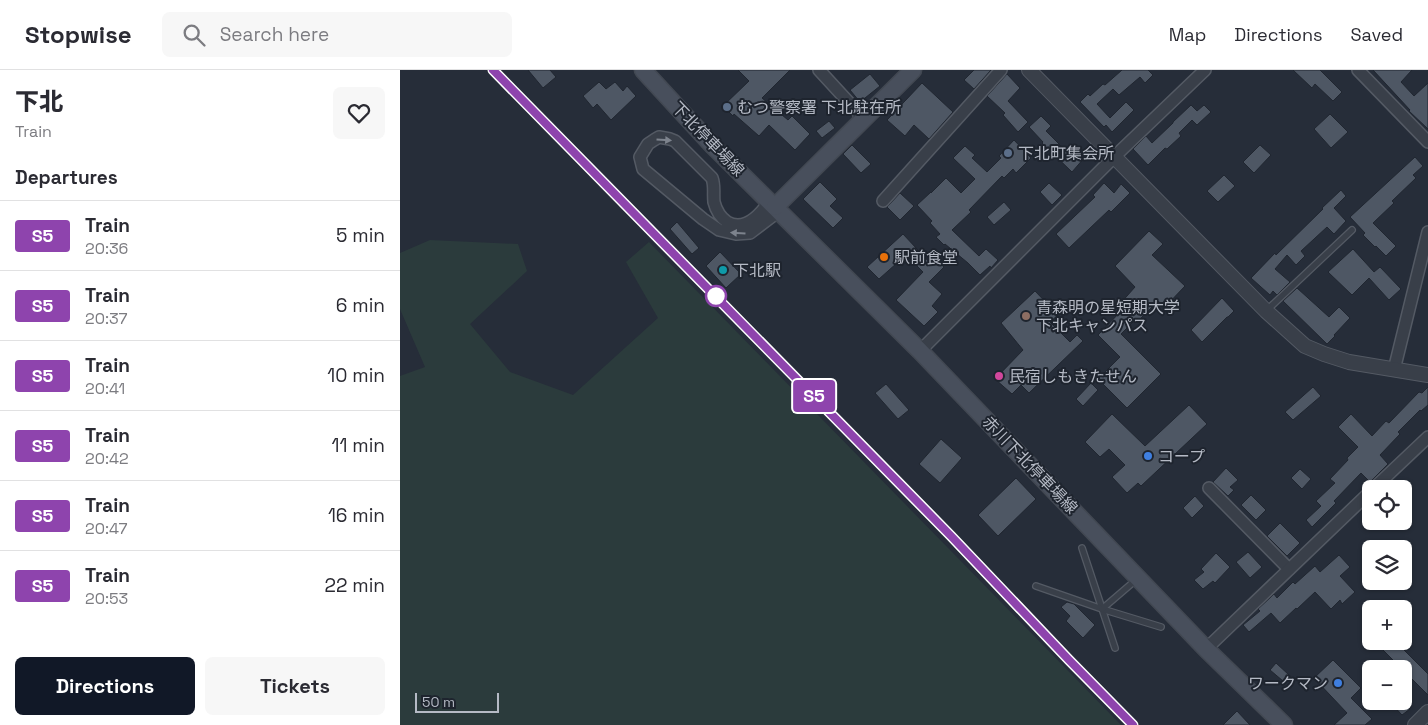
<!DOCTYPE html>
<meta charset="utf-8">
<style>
:root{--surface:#fff;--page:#f7f7f7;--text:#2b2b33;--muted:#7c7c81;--line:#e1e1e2;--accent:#111827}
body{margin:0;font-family:"Space Grotesk","Noto Sans JP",sans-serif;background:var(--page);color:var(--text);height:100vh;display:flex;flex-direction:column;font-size:19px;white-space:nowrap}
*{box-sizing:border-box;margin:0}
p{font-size:16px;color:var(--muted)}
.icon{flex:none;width:28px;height:28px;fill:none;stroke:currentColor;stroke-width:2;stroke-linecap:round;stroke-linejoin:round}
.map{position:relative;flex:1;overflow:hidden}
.drawer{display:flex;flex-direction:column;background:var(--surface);width:400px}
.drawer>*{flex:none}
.badge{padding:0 10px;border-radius:4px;font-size:18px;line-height:32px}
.tools{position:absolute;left:962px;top:410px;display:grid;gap:10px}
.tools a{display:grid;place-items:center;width:50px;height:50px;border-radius:8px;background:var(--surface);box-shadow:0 1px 4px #0004;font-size:25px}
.scale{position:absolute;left:15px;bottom:12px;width:84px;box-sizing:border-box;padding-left:5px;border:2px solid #b5bac5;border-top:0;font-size:14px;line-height:18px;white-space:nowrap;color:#b5bac5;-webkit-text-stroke:4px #1e242e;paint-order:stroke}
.map>.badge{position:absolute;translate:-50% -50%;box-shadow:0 0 0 2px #fff}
h2{padding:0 15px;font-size:19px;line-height:45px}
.round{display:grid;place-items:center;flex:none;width:52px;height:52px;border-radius:8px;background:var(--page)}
.overview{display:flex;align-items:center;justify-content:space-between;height:85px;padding:0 15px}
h1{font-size:24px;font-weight:800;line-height:38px}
.button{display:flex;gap:10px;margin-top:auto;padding:10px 15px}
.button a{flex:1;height:58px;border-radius:8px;background:var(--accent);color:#fff;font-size:20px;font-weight:800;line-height:58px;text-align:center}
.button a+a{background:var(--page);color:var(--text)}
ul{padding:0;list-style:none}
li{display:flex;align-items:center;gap:15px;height:70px;padding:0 15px;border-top:1px solid var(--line)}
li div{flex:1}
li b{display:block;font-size:19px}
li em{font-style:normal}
li .badge{min-width:55px;font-weight:700;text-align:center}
header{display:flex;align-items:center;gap:30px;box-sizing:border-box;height:70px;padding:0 25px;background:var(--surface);border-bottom:1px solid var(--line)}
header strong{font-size:24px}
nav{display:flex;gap:28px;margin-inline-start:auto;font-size:18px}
.search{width:350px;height:45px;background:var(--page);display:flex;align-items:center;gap:12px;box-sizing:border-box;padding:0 18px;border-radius:8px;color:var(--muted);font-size:19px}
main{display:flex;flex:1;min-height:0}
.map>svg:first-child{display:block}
.green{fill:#2b3b3c}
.building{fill:#4e5764;stroke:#202630}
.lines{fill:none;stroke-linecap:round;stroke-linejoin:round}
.service-casing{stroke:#545a64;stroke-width:8}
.minor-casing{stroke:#545a64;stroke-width:14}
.tertiary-casing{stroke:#545a64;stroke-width:16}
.secondary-casing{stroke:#424852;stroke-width:19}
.service{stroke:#393f49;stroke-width:5.5}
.minor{stroke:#393f49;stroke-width:11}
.tertiary{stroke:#393f49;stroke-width:14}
.secondary{stroke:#484f5c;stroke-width:16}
.rail{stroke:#5c6370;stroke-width:3;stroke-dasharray:5 5;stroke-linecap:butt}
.oneway{fill:#7d838d}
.line-casing{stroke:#fff;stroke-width:11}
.line{stroke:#8e44ad;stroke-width:8}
.service-dot{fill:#5c6f8a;stroke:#1e242e;stroke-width:2}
.food-dot{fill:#e8710a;stroke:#1e242e;stroke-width:2}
.culture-dot{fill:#0f9aa8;stroke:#1e242e;stroke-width:2}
.stop-dot{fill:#fff;stroke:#8e44ad;stroke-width:2.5}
.education-dot{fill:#8d6e63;stroke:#1e242e;stroke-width:2}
.hotel-dot{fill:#d1479c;stroke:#1e242e;stroke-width:2}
.shop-dot{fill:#3f7fe0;stroke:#1e242e;stroke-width:2}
.labels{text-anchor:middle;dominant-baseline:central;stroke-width:4;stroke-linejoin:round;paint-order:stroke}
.poi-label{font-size:16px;fill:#b5bac5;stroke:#1e242e;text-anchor:start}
.street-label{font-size:16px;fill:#b5bac5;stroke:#1e242e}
</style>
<header>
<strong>Stopwise</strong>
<div class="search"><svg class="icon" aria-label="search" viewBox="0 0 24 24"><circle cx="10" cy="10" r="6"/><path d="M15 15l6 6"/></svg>Search here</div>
<nav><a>Map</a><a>Directions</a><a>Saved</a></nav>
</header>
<main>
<section class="drawer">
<div class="overview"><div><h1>下北</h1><p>Train</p></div><a class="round"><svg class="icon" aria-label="heart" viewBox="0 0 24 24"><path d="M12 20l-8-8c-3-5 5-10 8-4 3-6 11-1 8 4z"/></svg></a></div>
<h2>Departures</h2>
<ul>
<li><span class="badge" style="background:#8e44ad;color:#fff">S5</span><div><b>Train</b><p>20:36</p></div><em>5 min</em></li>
<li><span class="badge" style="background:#8e44ad;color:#fff">S5</span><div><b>Train</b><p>20:37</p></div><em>6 min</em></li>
<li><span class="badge" style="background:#8e44ad;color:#fff">S5</span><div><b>Train</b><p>20:41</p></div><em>10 min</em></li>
<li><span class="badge" style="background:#8e44ad;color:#fff">S5</span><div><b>Train</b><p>20:42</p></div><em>11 min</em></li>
<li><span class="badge" style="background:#8e44ad;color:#fff">S5</span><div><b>Train</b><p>20:47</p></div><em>16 min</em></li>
<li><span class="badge" style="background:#8e44ad;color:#fff">S5</span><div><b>Train</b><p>20:53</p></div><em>22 min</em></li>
</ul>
<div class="button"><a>Directions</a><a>Tickets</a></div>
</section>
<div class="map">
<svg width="1028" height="655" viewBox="0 0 1028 655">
<rect width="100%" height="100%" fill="#262d39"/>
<path class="green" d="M30,170L118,174L127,201L70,254L110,302L173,325L258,248L226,192L249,172L721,655H0V306L25,297L0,239V183Z"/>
<g class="building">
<path d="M128,0H150L156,7L143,18Z"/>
<path d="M338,0H390L362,28L388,50L392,46L410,64L395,80L369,55L359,66L334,44L333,46L323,36L349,11Z"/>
<path d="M574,0H591L574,19L564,10Z"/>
<path d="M722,0H748L753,5L745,13L740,7L719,25L713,19L697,34L710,48L726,32L734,40L712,62L706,55L704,57L680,32L688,24L690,26L703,14L705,15Z"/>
<path d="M893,0H920L942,22L933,31L915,14L912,18Z"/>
<path d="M973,0H1012L1001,12L1014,26L1028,13V59L1009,41L1010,40Z"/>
<path d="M470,4L480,16L460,32L450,20Z"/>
<path d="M607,4L620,18L608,31L628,52L618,62L603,45L605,43L587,26Z"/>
<path d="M199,12L206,19L215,12L223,21L227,16L236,26L211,50L197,34L193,38L183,26Z"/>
<path d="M522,13L553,42L529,69L514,55L505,66L487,50Z"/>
<path d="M791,35L797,41L804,35L811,42L797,55L792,50L779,63L781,66L767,79L765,78L748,95L733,79L746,66L752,73L773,53V52Z"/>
<path d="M930,44L948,62L931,78L914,59Z"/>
<path d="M641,46L651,56L646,61L668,83L674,76L685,87L672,102L642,73L643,72L629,57Z"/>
<path d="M429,51L435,58L422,68L416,61Z"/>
<path d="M614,70L631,88L616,103L613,99L604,108L602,106L569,140L571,142L552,160L579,186L586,179L598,190L591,198L590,196L580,205L568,193L545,174L544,175L536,167L540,164L530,153L532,151L517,135L531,122V123L546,108L561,123L575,109L553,88L565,76L575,85L572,88L587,102L601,88L599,86Z"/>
<path d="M452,75L471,94L461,103L443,84Z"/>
<path d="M860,75L871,85L854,103L843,92Z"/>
<path d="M1015,87L1023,96L1013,105L1016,108L992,131L994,133L973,153L996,176L986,186L976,176L975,177L963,165L965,163L950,147Z"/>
<path d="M824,105L835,116L818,132L807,121Z"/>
<path d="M420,112L437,129L430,136L443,148L433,158L403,129Z"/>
<path d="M649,113L662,125L652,135L640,122Z"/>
<path d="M704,113L714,123L721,114L730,123L711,142L709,140L669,178L656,164L695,127L693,125Z"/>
<path d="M941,120L946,126L934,138L946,151L934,164L927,157L901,181L905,186L896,195L887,185L875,199L890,212L877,225L873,221L870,225L851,208L875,183L876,185L923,139L922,138Z"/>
<path d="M500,123L514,136L500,150L487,137Z"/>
<path d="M604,132L611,140L594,155L587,147Z"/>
<path d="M277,152L299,178L292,184L270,159Z"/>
<path d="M749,161L763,174L752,185L785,216L765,237L758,231L737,252L735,250L721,264L761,304L727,338L698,309L720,287L698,265L723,239L719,235L735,217L715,196Z"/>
<path d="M503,164L531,194L535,189L544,197L529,212L542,224L532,236L538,242L524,256L496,230L523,202L506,185L479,209L467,197Z"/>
<path d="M953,179L974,202L980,197L1001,219L989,230L969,208L952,225L928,202Z"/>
<path d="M320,182L341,204L326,218L306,196Z"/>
<path d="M897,218L929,247L939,237L950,248L934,265L935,266L927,274L883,231Z"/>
<path d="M635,221L658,245L650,252L670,272L677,265L683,271L629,323L621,315L612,324L595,309L623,280L601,253Z"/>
<path d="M822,228L834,241L828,247H827L802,272L791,260Z"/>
<path d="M691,313L698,320L683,336L676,329Z"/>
<path d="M486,314L509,340L498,349L475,323Z"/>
<path d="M913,317L921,326L893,350L885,342Z"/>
<path d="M1028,317V335L1021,341L1020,340L998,362L1000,364L980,385L988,394L970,412L961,403L934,431L936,433L912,457L906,450L921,436L916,431L935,413L930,409L948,390L947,388L958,377L938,357L951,344L972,366L986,351L989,353L1019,322L1022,323Z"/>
<path d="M789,335L807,354L741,416L738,413L727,423L712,407L725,395L709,379L700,387L685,372L712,344L745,376Z"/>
<path d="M541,369L562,388L540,413L519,394Z"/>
<path d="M826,398L838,410L830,417L834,420L828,426L813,412Z"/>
<path d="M900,399L911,409L902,419L891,408Z"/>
<path d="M616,408L636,429L598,466L578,445Z"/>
<path d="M851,425L866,440L856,450L841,435Z"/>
<path d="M795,426L804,436L792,448L783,438Z"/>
<path d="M880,453L900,473L887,486L867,466Z"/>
<path d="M848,482L862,497L850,508L836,492Z"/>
<path d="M816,483L830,497L815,513L813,511L803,519L794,510L804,502L801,499Z"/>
<path d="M939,485L950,497L940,506L955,522L942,534L940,530L931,539L915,522L897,539L896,538L880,553L871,543L849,562L843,555L860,541L858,539L874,524L877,528L893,512L895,514L915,496L920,502Z"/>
<path d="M667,532L674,534L695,555L683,568L666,551L670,546L661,537Z"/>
<path d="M974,571H995L1028,604V625L1004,601V599H1002Z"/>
<path d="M933,590L961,618L951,628L972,649L965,655H934L947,643L914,608Z"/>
<path d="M876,593L889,605L883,611L870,600Z"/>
<path d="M989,631H1003L1010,639L1002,645Z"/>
<path d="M837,641L850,655H823Z"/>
</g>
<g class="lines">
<g class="service-casing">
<g id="service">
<path d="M866,241L952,160"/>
<path d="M682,478L715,578"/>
<path d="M636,516L702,539L761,557"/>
<path d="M702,539L737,509"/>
</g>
</g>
<g class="minor-casing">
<g id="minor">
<path d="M419,0L464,49"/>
<path d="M958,0L1028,72"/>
<path d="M483,131L601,0"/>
<path d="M369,132C360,145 344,162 327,152C320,147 316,140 314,132C313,123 315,116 312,108L275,71L270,69L259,67L254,70L248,74L240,87L243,99L303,149L319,160L336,164L350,163L379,141"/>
<path d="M520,281L714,87L805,0"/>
<path d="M994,300L1028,162"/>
<path d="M809,418L889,499"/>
<path d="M973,419L1028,367"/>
<path d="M806,579L971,421"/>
</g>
</g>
<g class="tertiary-casing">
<g id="tertiary">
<path d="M629,0L866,241L905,276L924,284L949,292L1028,305"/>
<path d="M1015,655L1028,642"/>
</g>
</g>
<g class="secondary-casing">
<g id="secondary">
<path d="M243,0L313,76L520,281L806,579L884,655"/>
<path d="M375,137L513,0"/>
</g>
</g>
<use href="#service" class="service"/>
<use href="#minor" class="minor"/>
<use href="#tertiary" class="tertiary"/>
<use href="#secondary" class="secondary"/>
<path class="rail" d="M93,0L551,466L669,590L733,655"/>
</g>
<defs><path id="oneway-solid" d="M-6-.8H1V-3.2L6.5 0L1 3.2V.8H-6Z" transform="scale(1.25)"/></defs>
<g class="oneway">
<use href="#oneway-solid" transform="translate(264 70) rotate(4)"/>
<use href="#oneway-solid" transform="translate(338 163) rotate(-177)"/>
</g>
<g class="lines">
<g class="line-casing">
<path id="line" d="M93,0L551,466L669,590L733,655"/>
</g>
<use href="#line" class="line"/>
</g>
<g class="service-dot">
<circle cx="327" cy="37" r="5"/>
<circle cx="608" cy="83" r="5"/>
</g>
<circle class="food-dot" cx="484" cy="187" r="5"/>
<circle class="culture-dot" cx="323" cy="200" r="5"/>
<circle class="stop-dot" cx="316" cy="226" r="10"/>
<circle class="education-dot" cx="626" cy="246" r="5"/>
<circle class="hotel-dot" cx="599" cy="306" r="5"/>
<g class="shop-dot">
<circle cx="748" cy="386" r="5"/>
<circle cx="938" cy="613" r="5"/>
</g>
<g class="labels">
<g class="poi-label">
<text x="337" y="37">むつ警察署 下北駐在所</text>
<text x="618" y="83">下北町集会所</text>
<text x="494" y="187">駅前食堂</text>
<text x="333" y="200">下北駅</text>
<text x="636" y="237">青森明の星短期大学<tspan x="636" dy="18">下北キャンパス</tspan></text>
<text x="609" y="306">民宿しもきたせん</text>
<text x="758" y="386">コープ</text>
<text x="928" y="613" text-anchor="end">ワークマン</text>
</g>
<g class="street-label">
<text transform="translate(308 69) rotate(46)">下北停車場線</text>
<text transform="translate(630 395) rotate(46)">赤川下北停車場線</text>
</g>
</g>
</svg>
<div class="tools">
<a><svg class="icon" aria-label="locate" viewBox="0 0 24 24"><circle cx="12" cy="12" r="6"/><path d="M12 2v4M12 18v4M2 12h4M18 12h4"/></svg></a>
<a><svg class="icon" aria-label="layers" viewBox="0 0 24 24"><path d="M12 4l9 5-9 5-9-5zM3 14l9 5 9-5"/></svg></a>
<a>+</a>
<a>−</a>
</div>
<div class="scale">50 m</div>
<b class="badge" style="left:414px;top:326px;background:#8e44ad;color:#fff">S5</b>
</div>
</main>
